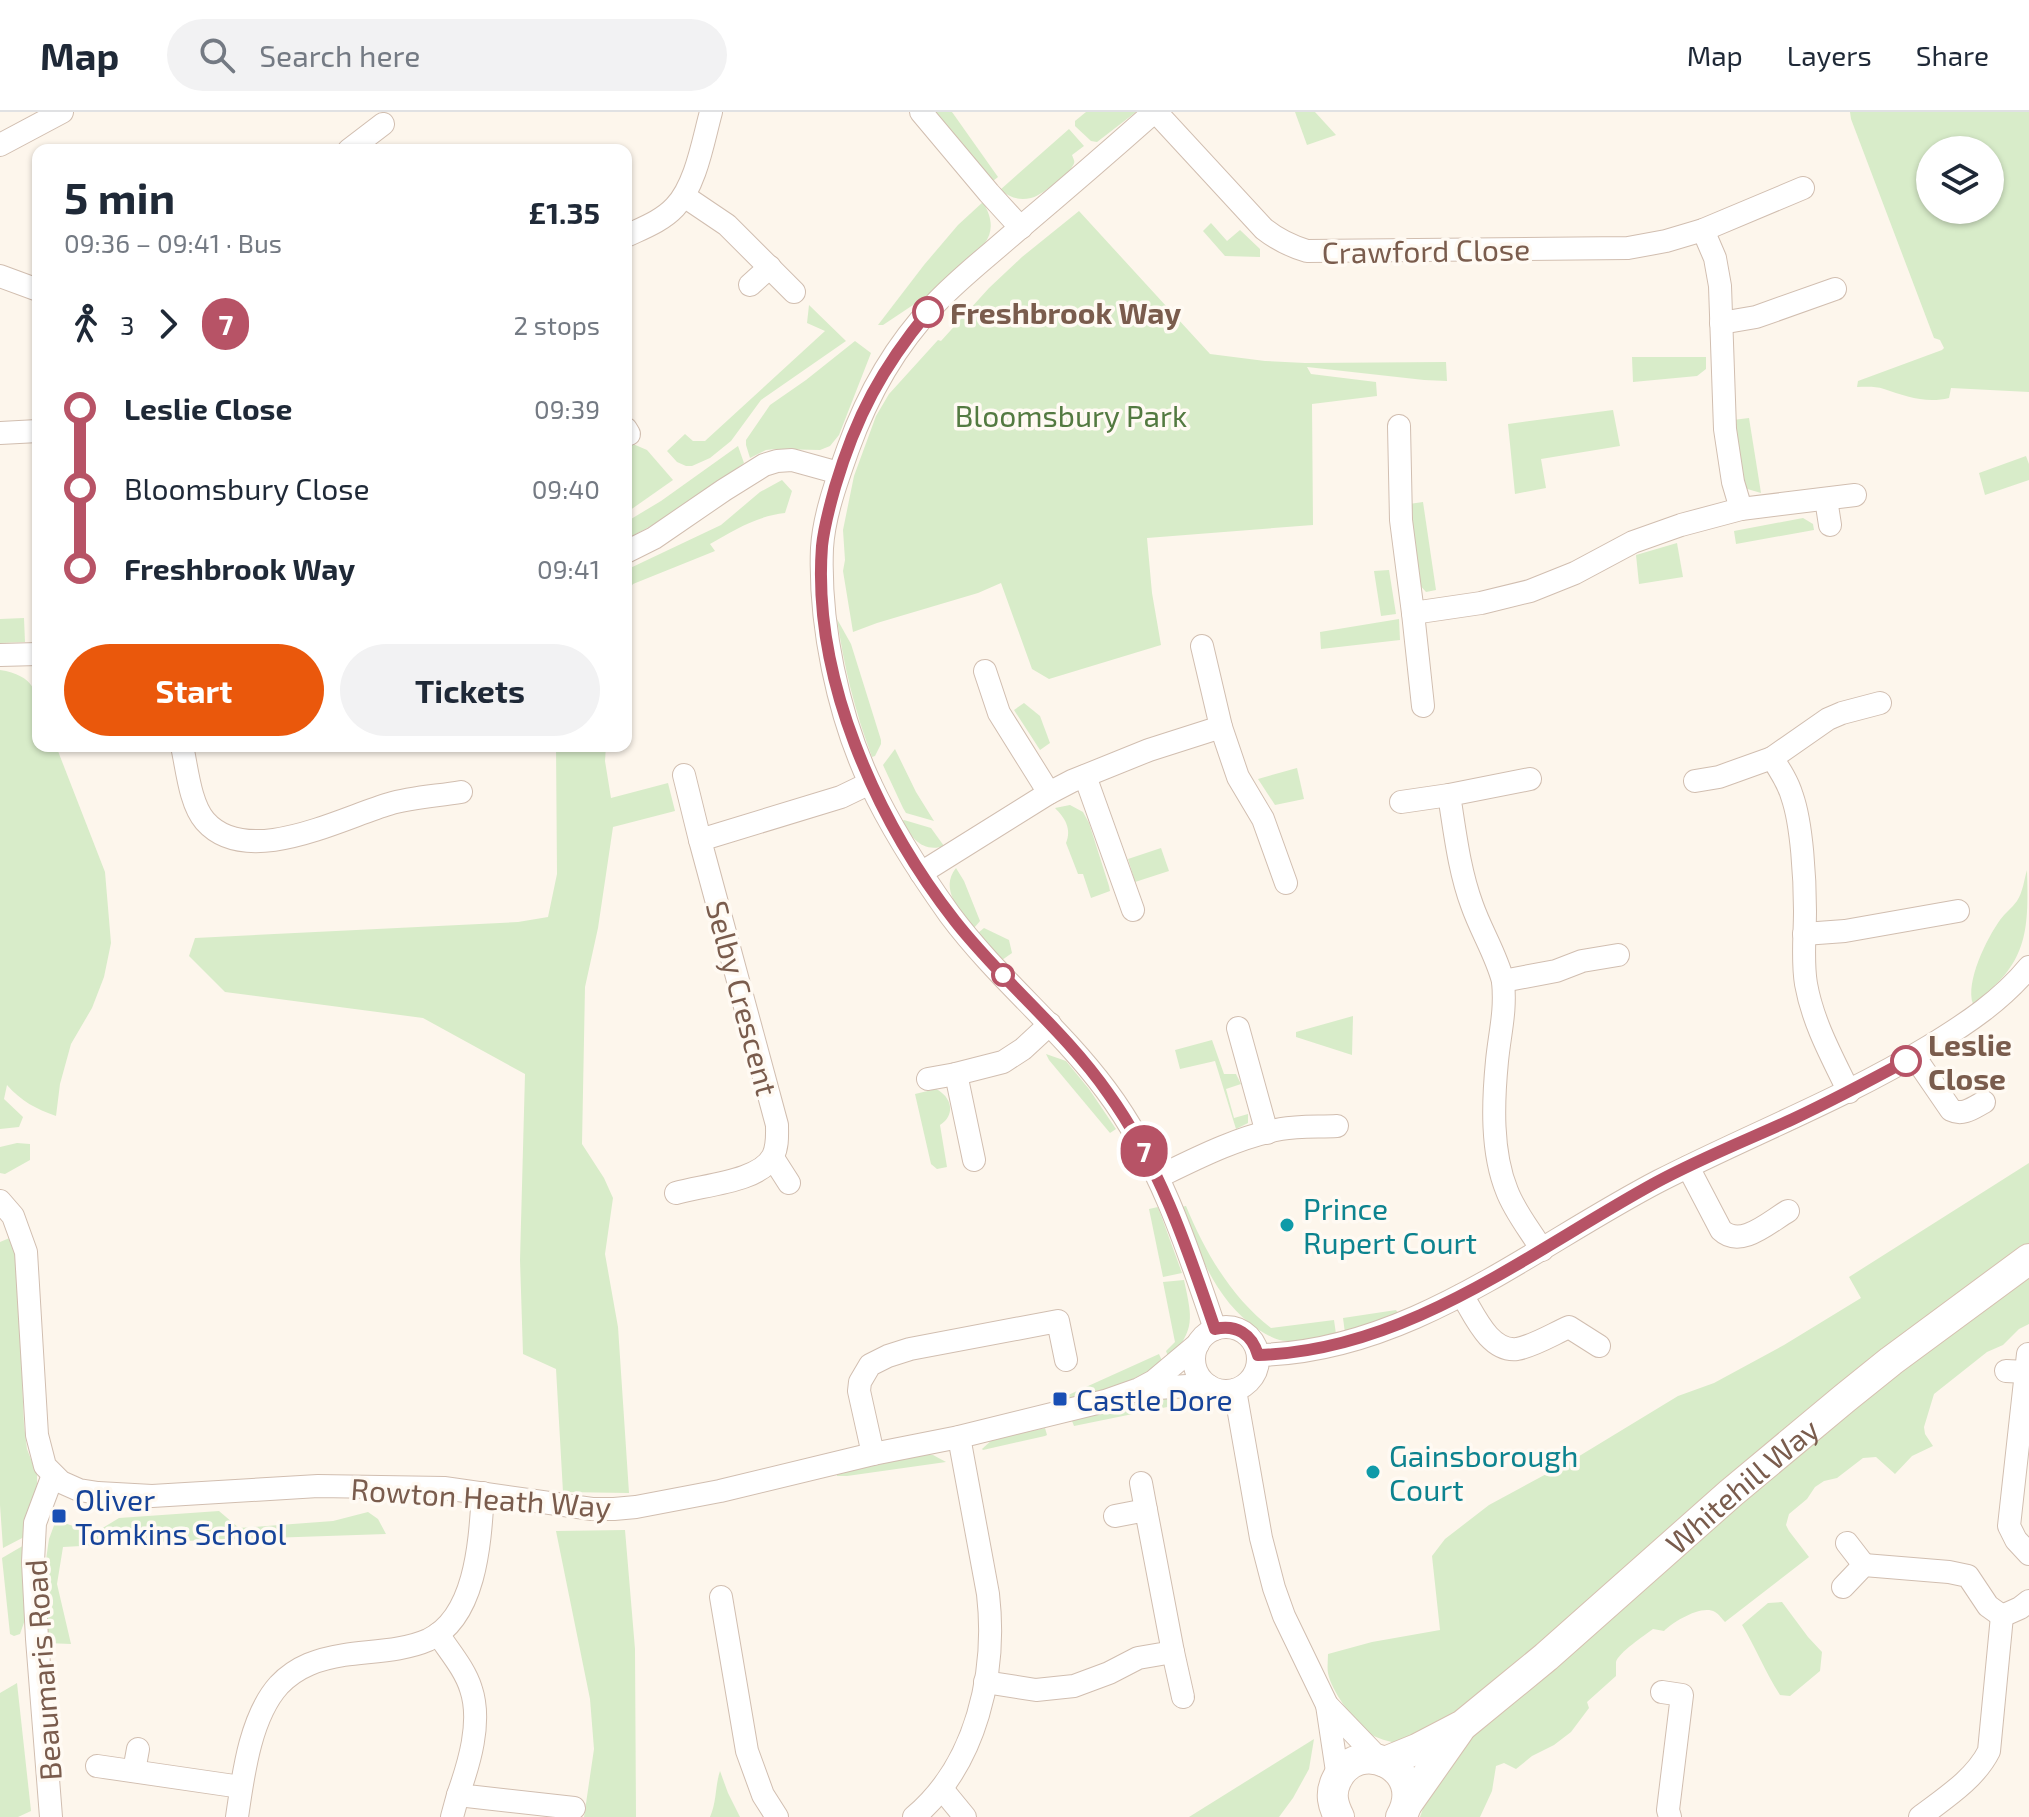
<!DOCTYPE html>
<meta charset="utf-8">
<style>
:root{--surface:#fff;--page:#f2f2f3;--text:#1f2937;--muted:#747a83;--line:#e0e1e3;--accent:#ea580c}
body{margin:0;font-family:"Exo 2",sans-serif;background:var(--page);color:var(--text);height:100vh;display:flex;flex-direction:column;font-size:30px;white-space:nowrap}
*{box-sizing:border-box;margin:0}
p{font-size:26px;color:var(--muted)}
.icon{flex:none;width:44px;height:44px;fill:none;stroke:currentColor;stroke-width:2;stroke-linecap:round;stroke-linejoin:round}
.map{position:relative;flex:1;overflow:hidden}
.side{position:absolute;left:32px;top:32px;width:600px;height:608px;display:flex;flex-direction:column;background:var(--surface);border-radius:16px;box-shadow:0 2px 6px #0004}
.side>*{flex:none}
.badge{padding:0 16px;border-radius:26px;font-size:28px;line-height:52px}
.buttons{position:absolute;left:1916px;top:24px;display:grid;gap:16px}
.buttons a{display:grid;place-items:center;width:88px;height:88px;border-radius:50%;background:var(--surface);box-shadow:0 2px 6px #0004;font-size:40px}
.map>.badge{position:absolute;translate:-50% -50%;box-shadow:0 0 0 4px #fff}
.legs{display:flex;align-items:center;gap:12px;height:88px;padding:0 32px;font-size:26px}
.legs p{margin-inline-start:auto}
.headline{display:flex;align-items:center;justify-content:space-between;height:136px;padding:0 32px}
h1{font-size:44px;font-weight:700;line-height:60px}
.action{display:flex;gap:16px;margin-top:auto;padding:16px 32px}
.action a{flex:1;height:92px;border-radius:48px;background:var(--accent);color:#fff;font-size:32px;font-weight:700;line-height:92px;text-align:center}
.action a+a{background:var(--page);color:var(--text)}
ul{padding:0 32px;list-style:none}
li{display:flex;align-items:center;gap:28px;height:80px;font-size:30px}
li i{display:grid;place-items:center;width:12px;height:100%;margin:0 10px;background:currentColor}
li i::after{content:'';width:20px;height:20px;margin:-10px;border:6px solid;border-radius:50%;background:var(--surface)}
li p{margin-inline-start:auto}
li:first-child i{background:linear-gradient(#0000 50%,currentColor 0)}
li:last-child i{background:linear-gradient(currentColor 50%,#0000 0)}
header{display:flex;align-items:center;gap:48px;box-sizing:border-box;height:112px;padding:0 40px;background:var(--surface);border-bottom:2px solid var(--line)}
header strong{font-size:38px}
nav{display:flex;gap:44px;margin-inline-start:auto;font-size:28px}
.search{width:560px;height:72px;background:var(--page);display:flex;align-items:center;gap:20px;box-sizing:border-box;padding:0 28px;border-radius:44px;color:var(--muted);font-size:30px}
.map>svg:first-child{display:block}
.green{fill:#d8ecc9;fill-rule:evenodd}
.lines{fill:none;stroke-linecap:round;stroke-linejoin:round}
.minor-casing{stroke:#d1beb0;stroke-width:24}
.secondary-casing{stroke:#d6c0b0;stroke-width:32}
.minor{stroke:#fff;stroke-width:22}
.secondary{stroke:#fff;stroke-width:30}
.line-1-casing{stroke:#fff;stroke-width:18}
.line-1{stroke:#b75366;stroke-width:12}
.stop-1-dot{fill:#fff;stroke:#b75366;stroke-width:4}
.culture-dot{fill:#0f9aa8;stroke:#fffaf3;stroke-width:3}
.transit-dot{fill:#1a4fb4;stroke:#fffaf3;stroke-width:3}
.labels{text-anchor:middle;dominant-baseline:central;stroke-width:7;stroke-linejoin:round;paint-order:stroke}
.street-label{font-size:30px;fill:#7a5c4d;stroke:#fffaf3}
.stop-label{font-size:30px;font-weight:bold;fill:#7a5c4d;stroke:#fffaf3;text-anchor:start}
.park-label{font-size:30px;fill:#537a41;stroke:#fffaf3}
.culture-label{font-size:30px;fill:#0d838f;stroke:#fffaf3;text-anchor:start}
.transit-label{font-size:30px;fill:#164399;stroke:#fffaf3;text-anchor:start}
</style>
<header>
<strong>Map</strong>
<div class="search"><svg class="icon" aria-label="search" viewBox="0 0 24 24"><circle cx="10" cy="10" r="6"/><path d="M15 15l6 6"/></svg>Search here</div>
<nav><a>Map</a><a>Layers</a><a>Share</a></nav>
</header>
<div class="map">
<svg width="2029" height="1705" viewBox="0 0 2029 1705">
<rect width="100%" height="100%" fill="#fdf6ec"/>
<g class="green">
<path d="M932,0H952L998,65L993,69Z"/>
<path d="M1086,0H1136L1097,30L1091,29L1075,14V9Z"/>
<path d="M1295,0H1315L1336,23L1307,33Z"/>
<path d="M1850,0H2029V280L1951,276L1949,286C1926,292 1905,284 1884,277C1875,274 1865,275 1857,275L1858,269L1942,238L1944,236L1940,228L1934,226L1851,7ZM1930,38H1990V98H1930Z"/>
<path d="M1069,17L1084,34L1072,43C1074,49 1076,49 1072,55C1068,63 1039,85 1031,86C1018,89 1010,85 1000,78Z"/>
<path d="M983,90C991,104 995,118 984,132L931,181L883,213H878L924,153L958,113Z"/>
<path d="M1079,99L1210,242L1265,249L1305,251L1446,250L1447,269L1424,268L1307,255L1311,262L1376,270L1377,284L1312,292L1313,413L1147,426L1152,481L1161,533L1049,567L1032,557L1001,471L978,481L877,511L853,520L843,459L845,448L843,418L854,364L876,304L889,282L938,228L941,229L989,176L1022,145Z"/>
<path d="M1211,111L1227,129L1240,118L1260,137V145L1225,144L1203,119Z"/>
<path d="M809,193L846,229L761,288L731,329L710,346L692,354H686L677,350L667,339L685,322L693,329H705L825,219L807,211Z"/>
<path d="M855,229L871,241L839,323L830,334L820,338L775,337L766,338L750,346L746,333V328L770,293L806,268Z"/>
<path d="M1632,245H1706V257L1697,264L1633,270Z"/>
<path d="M1613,298L1620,334L1541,347L1546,376L1515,382L1508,312Z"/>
<path d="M1749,306L1761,381L1744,376L1733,308Z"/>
<path d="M626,329L647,338L673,368L626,401Z"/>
<path d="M738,334L744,351C706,379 669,406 626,427V410L661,389Z"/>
<path d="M2026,344L2029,352V368L1985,383L1979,361Z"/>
<path d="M782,368L792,379L785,401C757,404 734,418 710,432L715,439L633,472L626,482V458L721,413L760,380Z"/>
<path d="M1423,390L1436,478L1426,480L1418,471L1409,392Z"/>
<path d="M1803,406L1813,412L1814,418L1736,432L1734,419Z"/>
<path d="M1677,431L1683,465L1639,472L1636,443Z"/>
<path d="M1389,458L1396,502L1381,504L1374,459Z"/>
<path d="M24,506L25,530L0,531V507Z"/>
<path d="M837,507L851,532L881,628V632L875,644L872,645C855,600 844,555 837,507Z"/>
<path d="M1399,507L1400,528L1321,537L1320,520Z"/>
<path d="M0,558C47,565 38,597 38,634H56L105,760L111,831L104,865L92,896L71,932L60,972L56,1004C36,997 21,989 7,973L4,987L23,1005L19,1015L0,1017Z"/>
<path d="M1024,591L1040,604L1050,631L1040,638L1014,598Z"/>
<path d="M556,634H606L605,649L611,686L668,671L675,699L613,715L598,816L585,875L582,1032L604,1066L613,1086L605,1142L618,1215L629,1381L563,1380L556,1257L523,1242L520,1148L525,962L423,906L225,880L189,844L195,826L518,810L548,805L557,762Z"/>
<path d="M895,637L916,680L934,709L906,701L903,696L883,653Z"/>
<path d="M1297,656L1304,687L1275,693L1258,667Z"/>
<path d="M1070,693L1083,700L1089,711L1109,774L1110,779L1091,786L1083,762H1078L1066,731C1072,717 1065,706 1055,696Z"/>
<path d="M904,708L931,716L944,734C923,741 911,726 902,709Z"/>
<path d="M1161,736L1169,759L1135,770L1128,747Z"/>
<path d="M956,756L964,769L980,809L974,816C960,799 939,777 956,756Z"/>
<path d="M2027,758C2029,822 2027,852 1973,892C1965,870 1987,826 2000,808C2005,801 2012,796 2017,789C2023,780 2024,768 2027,758Z"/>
<path d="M984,816L1009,828L1012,841L1002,848L978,821Z"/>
<path d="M1353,904L1352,943L1296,925V920Z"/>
<path d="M1212,928L1224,962H1236L1241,972L1226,977L1234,1006L1248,1002V1011L1236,1017L1215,949L1180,957L1175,938Z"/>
<path d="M1046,942L1066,949L1089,977L1116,1017L1110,1021L1049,948Z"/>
<path d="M936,977C952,985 956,1003 940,1013L947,1055L937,1057L931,1052L915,982Z"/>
<path d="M17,1031L30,1032V1048L5,1062L0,1061V1035Z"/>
<path d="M2029,1051V1134L1514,1555L1445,1609L1402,1632C1390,1630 1376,1627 1366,1619C1353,1608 1331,1578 1328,1561C1327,1555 1328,1548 1328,1542L1372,1530L1440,1518L1432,1444L1445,1427L1489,1393L1576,1346L1678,1284L1714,1271L1784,1233L1861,1186L1849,1165Z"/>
<path d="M1186,1094C1205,1140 1231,1185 1271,1216L1334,1208L1336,1222C1321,1227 1303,1230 1287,1229C1278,1229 1267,1223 1259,1218C1216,1190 1199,1141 1181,1095Z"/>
<path d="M1158,1095L1182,1161L1163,1165L1149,1097Z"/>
<path d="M12,1125L17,1147L24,1313L27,1337L37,1363V1372L26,1424L3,1436L0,1393V1130Z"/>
<path d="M2029,1162V1212L2019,1217L2003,1233L1987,1240L1934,1282L1924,1315L1925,1322L1933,1334L1912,1344L1895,1362L1876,1345L1863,1346L1837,1366L1824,1369L1815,1375L1807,1387L1789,1402L1786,1413L1789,1419L1809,1445L1725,1510C1722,1507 1719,1502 1715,1500C1702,1492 1673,1510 1664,1519L1653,1517C1645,1523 1618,1541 1616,1550C1616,1551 1616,1564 1616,1564L1587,1590L1589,1596L1571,1620L1554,1633L1532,1644L1516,1657L1504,1651L1496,1654L1492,1679L1480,1705H1420L1426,1688L1453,1641L1845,1302Z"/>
<path d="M1184,1168C1192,1206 1196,1217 1169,1247L1166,1239L1175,1230L1163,1170Z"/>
<path d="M1396,1198L1398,1201L1345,1221L1343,1206Z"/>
<path d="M1159,1242L1163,1251C1133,1270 1102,1279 1068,1290L1066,1284Z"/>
<path d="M1173,1282L1177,1293L1074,1314L1072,1309Z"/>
<path d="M1045,1316L1047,1323L1045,1324L983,1338L982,1337L993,1327Z"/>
<path d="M921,1343H933L946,1350L847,1364H837V1362Z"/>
<path d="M219,1399L239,1416L333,1409L368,1400L378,1407L386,1422L155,1430L63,1435L57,1472L71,1532L46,1531L41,1482L49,1427L56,1408L73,1414L101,1417L119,1406Z"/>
<path d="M625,1418L635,1537L636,1705H584L594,1637L590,1587L556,1419Z"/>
<path d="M26,1432L28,1499L20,1522L14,1524L10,1522L2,1446Z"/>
<path d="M1782,1490L1808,1525L1822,1540L1820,1559L1790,1584L1780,1583C1765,1560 1756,1536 1742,1513L1768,1491Z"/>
<path d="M17,1571L31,1699L18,1705H0V1581Z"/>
<path d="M1314,1627L1309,1657L1293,1686L1279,1705H1189Z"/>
<path d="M720,1659L728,1681L740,1705H710C717,1689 715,1674 720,1659Z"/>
</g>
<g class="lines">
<g class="minor-casing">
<g id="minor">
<path d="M921,0L989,81L1021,116"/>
<path d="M1154,0C1110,39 1066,77 1021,115C992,141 960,165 934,193C895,234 867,284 848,337C837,368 824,403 822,436C819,512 838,603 870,671C892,718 920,761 950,803C997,866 1059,915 1106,978C1159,1049 1187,1134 1215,1217"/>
<path d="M1156,0L1264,117C1278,128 1290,134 1307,139L1628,136L1666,129L1703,118L1803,76"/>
<path d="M0,33L62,0"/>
<path d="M349,38L383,12"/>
<path d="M684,84L727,113L794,180"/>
<path d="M626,124C643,116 662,109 675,95C696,73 703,29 711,0"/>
<path d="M0,164L38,178"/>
<path d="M750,173L770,155"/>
<path d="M1721,211L1756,205L1835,177"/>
<path d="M1399,314L1401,408L1413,501L1481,491L1530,479L1575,461L1633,430L1681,413L1741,397L1733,370L1725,317L1720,174L1715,146L1703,118"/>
<path d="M626,317L629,322"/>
<path d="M0,321L38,319"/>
<path d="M1826,387L1830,413"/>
<path d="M1741,397L1855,383"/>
<path d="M626,440L654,426L724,378L764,353L777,349L792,348L839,361"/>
<path d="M1413,501L1423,594"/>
<path d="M0,543L38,542"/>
<path d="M985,559L999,601L1049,681"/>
<path d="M1221,615L1238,665L1263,707L1286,771"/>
<path d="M182,634C187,656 190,692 205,709C247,757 341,706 389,692C412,685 438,684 461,680"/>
<path d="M684,663L700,728"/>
<path d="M1085,664L1133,798"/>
<path d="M1695,669L1719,665L1772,646"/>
<path d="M1401,690L1449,683"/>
<path d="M921,761L1049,681L1072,669L1149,638L1221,615L1202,534"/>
<path d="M1804,822L1845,819L1958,799"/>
<path d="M1503,869C1496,842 1481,819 1472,793C1459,758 1455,720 1449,683L1530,667"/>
<path d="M1238,916L1267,1021"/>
<path d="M1914,944L1951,998C1963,1004 1973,996 1984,990"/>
<path d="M928,967L956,962"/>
<path d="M1849,980C1832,945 1813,911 1806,872C1802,848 1805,823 1805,799C1805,768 1802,712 1792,684C1788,670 1780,658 1772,646L1828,607L1842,601L1880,591"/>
<path d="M773,1046L789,1071"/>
<path d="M974,1048L956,962L1003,950L1023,937L1050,912"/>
<path d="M1688,1055L1721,1118C1741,1137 1769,1110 1788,1099"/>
<path d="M1158,1065C1197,1046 1238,1025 1281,1017C1298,1014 1319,1015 1337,1014"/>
<path d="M676,1081C702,1073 760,1070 773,1044C778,1034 777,1023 777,1013L700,728L841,685L870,671"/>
<path d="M0,1089L13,1104L26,1140L37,1323L45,1354L61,1370L79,1378L98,1381L152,1384L318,1374L444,1376L592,1397H614L636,1395L720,1379L873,1342L959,1325L1105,1289L1139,1277L1154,1269L1198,1232"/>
<path d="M1542,1138C1530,1118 1515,1100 1507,1079C1491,1040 1493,990 1497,949C1500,919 1506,900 1503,869L1556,859L1582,849L1618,843"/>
<path d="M1462,1183C1474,1202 1489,1240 1517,1237C1534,1234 1553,1222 1569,1215L1599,1234"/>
<circle cx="1226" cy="1247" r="32"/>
<path d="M2028,1242L2009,1414L2016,1428L2029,1442"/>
<path d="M1258,1243C1410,1240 1530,1136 1659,1069C1749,1023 1843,987 1930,934C1966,912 2002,888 2029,855"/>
<path d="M2006,1259L2027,1260"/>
<path d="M1143,1277L1187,1274H1209"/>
<path d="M1235,1278L1261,1426L1274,1476L1284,1504L1327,1593L1380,1648"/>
<path d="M873,1342L859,1279L860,1270L870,1253L888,1244L910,1237L1058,1209L1066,1248"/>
<path d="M1141,1371L1146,1398"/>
<path d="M1847,1431L1864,1453"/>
<path d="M1843,1475L1864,1453L1949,1460L1968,1464L1988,1494L2002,1504"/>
<path d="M721,1485L747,1639L763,1683L777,1705"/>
<path d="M2002,1504L2020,1496L2029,1489"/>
<path d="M438,1522C449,1539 465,1557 471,1577C482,1610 469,1652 458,1683L574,1696"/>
<path d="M1173,1540L1183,1585"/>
<path d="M985,1570L1036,1578L1074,1574L1109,1561L1138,1546L1173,1540L1146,1398L1115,1404"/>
<path d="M1662,1580L1682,1583L1668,1698L1670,1705"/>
<path d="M1327,1593L1338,1666"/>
<path d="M97,1654L241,1675"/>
<path d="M134,1659L138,1637"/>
<path d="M942,1677L965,1705"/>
<path d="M51,1705L37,1527L33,1450L35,1411L53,1363"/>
<path d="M237,1705C243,1664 250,1605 279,1573C297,1554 319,1547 344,1543C371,1539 403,1539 428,1528C477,1505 480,1427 483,1381"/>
<path d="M452,1705L458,1683"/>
<path d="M914,1705C977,1652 997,1560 988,1482L959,1325"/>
<path d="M1920,1705C1945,1686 1975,1667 1989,1639L2002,1504"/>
</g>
</g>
<g class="secondary-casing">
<g id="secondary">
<path id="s1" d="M1385,1650L1417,1637L1463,1613L1546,1545L1731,1381L1845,1286L1891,1249L2029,1147"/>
<path d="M1407,1692L1459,1618"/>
<path d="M1339,1705C1333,1693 1330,1682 1336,1669C1357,1622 1429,1656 1401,1705"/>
</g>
</g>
<use href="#minor" class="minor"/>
<use href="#secondary" class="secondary"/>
</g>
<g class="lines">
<g class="line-1-casing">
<path id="line-1" d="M928,200C882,256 856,304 835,375C830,393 824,414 822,434C812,565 876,708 955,809C1002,869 1064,918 1108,981C1159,1052 1187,1135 1215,1217C1236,1212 1252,1222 1258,1243C1407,1239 1529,1140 1655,1071C1699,1047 1747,1028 1793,1007C1831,989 1869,969 1906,949"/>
</g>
<use href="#line-1" class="line-1"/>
</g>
<g class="stop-1-dot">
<circle cx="928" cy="200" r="14"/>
<circle cx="1003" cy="863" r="10"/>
<circle cx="1906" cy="949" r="14"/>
</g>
<g class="culture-dot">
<circle cx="1287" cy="1113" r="8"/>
<circle cx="1373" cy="1360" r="8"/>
</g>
<g class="transit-dot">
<rect x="1052" y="1279" width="16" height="16" rx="4"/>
<rect x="51" y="1396" width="16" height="16" rx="4"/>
</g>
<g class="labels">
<g class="street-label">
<text transform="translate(1426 138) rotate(-1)">Crawford Close</text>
<text transform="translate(743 886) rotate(75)">Selby Crescent</text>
<text stroke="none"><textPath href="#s1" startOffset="454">Whitehill Way</textPath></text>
<text transform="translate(481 1385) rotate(4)">Rowton Heath Way</text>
<text transform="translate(42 1558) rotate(-94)">Beaumaris Road</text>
</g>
<g class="stop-label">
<text x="950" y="200">Freshbrook Way</text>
<text x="1928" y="932">Leslie<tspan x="1928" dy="34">Close</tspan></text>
</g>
<g class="park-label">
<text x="1071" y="303">Bloomsbury Park</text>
</g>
<g class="culture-label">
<text x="1303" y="1096">Prince<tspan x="1303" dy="34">Rupert Court</tspan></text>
<text x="1389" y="1343">Gainsborough<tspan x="1389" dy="34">Court</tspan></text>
</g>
<g class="transit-label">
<text x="1076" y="1287">Castle Dore</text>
<text x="75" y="1387">Oliver<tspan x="75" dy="34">Tomkins School</tspan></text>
</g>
</g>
</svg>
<div class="buttons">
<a><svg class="icon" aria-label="layers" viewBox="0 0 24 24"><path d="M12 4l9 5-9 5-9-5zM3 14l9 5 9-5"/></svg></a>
</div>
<b class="badge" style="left:1144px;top:1039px;background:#b75366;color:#fff">7</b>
<section class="side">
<div class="headline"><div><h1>5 min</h1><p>09:36 – 09:41 · Bus</p></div><b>£1.35</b></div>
<div class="legs"><svg class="icon" aria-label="walk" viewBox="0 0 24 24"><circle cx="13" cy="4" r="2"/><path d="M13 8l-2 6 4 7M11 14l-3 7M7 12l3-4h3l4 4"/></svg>3<svg class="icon" aria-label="forward" viewBox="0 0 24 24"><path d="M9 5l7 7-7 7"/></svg><b class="badge" style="background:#b75366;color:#fff">7</b><p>2 stops</p></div>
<ul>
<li><i style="color:#b75366"></i><b>Leslie Close</b><p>09:39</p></li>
<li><i style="color:#b75366"></i><span>Bloomsbury Close</span><p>09:40</p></li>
<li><i style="color:#b75366"></i><b>Freshbrook Way</b><p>09:41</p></li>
</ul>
<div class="action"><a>Start</a><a>Tickets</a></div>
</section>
</div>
